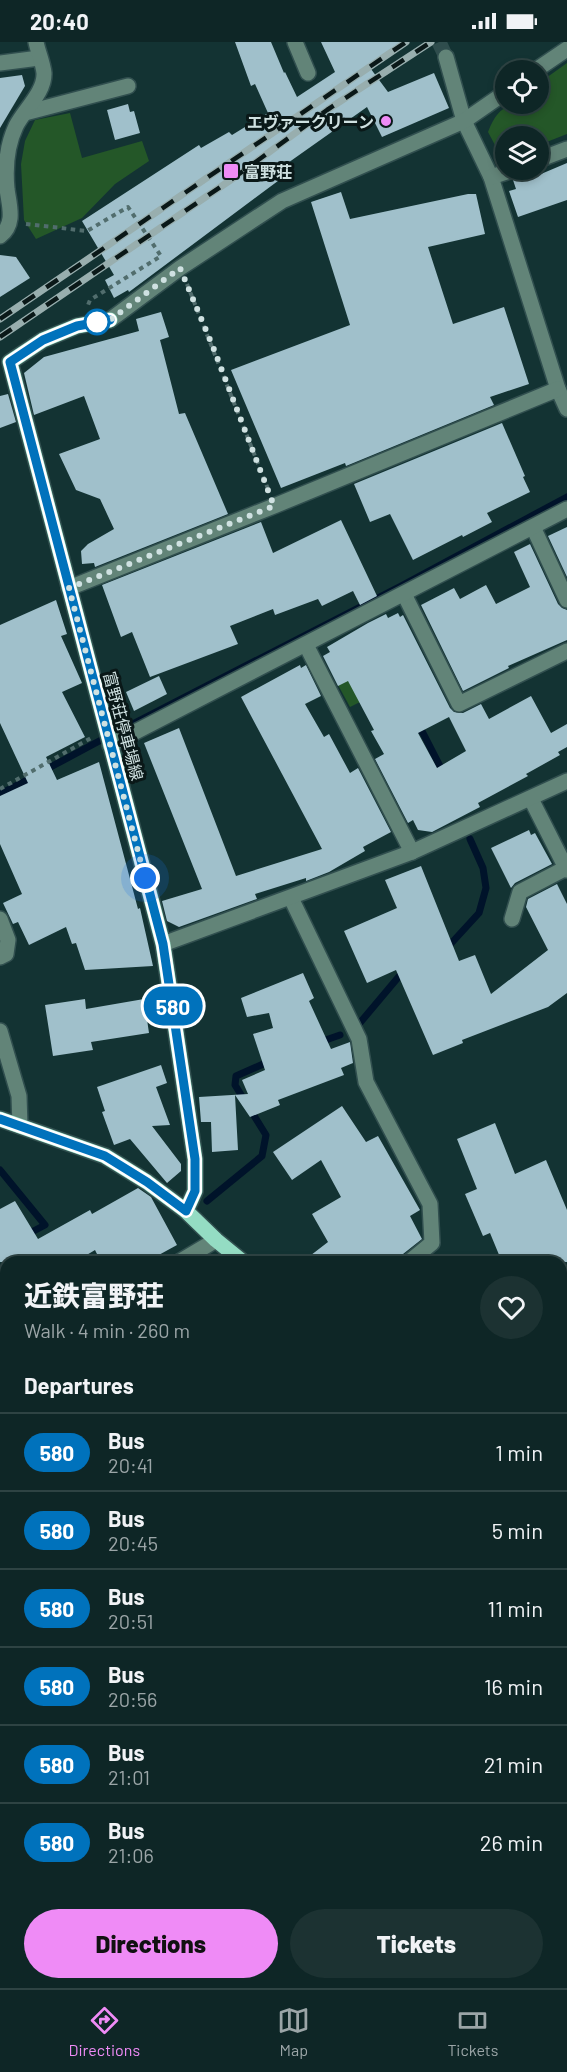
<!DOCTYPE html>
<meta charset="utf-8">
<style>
:root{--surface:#0e2626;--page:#1c3232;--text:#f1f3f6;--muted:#9ba5a7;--line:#2e4343;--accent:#ef8bf6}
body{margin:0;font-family:Barlow,"Noto Sans JP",sans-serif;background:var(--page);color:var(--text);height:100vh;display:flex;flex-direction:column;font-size:22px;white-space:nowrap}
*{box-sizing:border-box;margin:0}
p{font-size:20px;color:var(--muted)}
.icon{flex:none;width:33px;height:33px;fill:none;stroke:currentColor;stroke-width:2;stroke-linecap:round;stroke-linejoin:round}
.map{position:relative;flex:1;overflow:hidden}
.side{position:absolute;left:0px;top:1214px;width:567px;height:734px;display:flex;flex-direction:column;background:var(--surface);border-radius:18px 18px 0 0;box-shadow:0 3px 9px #0003,0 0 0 2px var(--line)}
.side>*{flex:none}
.badge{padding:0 12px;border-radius:20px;font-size:21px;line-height:39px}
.tools{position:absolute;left:495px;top:18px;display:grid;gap:12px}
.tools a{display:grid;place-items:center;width:54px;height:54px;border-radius:50%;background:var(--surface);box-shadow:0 3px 9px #0003,0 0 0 2px var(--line);font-size:30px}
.you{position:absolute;width:30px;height:30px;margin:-15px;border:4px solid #fff;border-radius:50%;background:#1a73e8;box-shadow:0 0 0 9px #1a73e833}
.map>.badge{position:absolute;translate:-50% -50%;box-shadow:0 0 0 3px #fff}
h2{padding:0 24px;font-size:22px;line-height:54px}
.round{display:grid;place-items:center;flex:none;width:63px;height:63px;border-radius:32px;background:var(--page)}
.summary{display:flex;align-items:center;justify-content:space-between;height:102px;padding:0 24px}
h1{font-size:28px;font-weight:800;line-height:45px}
.action{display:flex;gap:12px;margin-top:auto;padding:12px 24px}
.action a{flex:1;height:69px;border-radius:36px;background:var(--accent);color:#111;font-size:24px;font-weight:800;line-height:69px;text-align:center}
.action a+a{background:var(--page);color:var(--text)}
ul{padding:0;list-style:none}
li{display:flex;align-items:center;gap:18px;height:78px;padding:0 24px;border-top:2px solid var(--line)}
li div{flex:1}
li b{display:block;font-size:22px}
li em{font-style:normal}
li .badge{min-width:66px;font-weight:700;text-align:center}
.status{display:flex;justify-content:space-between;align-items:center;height:42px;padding:0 30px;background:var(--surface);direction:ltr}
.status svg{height:16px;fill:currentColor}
.tab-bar{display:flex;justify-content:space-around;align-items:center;height:84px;border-top:2px solid var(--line);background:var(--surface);font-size:16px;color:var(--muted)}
.tab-bar a{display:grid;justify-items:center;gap:3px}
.tab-bar .on{color:var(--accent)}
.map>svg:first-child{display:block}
.green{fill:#245728}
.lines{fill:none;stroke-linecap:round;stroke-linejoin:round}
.stream{stroke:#00132a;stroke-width:7}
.building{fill:#a0c0cb;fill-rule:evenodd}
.minor-tunnel{stroke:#2f4d4d;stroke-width:15;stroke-dasharray:15 8;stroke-linecap:butt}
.minor-casing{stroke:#314f4f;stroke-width:18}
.major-casing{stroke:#314f4f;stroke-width:18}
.path{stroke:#516d6d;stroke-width:4;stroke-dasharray:4.5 4.5;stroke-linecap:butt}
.minor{stroke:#628478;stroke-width:15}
.major{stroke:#94dcc3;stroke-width:15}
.rail-casing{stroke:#98aeae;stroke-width:7}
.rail{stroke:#0a1818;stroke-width:4.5;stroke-dasharray:14;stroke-linecap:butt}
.line-casing{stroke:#fff;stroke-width:14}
.line{stroke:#0072bc;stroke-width:9}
.walk{stroke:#cfe1e1;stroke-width:6;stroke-dasharray:0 10.8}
.poi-dot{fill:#ef8bf6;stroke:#0a1818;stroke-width:2}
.stop-dot{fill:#fff;stroke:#0072bc;stroke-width:3}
.labels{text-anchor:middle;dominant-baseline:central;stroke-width:6;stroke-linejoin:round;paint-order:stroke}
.poi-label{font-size:16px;font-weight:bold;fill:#cfe1e1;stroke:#0a1818;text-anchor:end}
.street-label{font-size:16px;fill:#cfe1e1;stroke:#0a1818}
</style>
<div class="status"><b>20:40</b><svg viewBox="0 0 49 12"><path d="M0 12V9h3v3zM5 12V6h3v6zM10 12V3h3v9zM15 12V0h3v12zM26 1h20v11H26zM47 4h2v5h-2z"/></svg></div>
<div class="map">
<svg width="567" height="1946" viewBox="0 0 567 1946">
<rect width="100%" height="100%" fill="#133333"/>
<g class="green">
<path d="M567,21V92L539,103L538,94H506L505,114L496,105L488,90C499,61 510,62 538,62L539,41Z"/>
<path d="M70,71L82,116L142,99L149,119L115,142L82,176L36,197L24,178L21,122L25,99L35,78Z"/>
<path d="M372,622L386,647L350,665L337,641Z"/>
</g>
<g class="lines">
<g class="stream">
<path d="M416,682L423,691L444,732"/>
<path d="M117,690L401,544L567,455"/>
<path d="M45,728L103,697"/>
<path d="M0,752L33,735"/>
<path d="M446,907L479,871L486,846L483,826L470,797"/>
<path d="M359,982L401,932L404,930"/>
<path d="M320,1000L340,993"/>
<path d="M0,1128L45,1183L26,1193"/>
<path d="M207,1159L262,1114L266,1093L235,1043L236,1034L270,1019"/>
<path d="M0,1940L4,1946"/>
</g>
</g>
<g class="building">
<path d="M235,0H271L284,31L285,30L297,55L335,30L321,0H401L368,23L388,50L434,31L449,66L382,95L367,65L285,123L290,130L129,250L128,248L114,256L105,238L114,233L82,179L199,103L201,106L229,90L232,93L268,71L255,42L251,44Z"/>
<path d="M22,33L25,44L0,86V36Z"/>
<path d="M128,62L130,70L134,69L140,91L115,98L107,68Z"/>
<path d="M567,121V158L518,175L509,149L516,147L513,138L540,128L541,132Z"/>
<path d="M341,150L350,177L468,152H476L485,192L428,205L453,282L504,265L529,342L490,355L494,363L346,424L345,421L281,446L231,328L350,283L311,160Z"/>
<path d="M0,213L16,215L30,236L0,255Z"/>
<path d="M161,270L169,295L160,298L179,372L185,371L228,472L95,525L94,521L82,522L81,509L88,502L114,487L100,457L76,448L59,412L100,397L84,354L34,373L24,331L44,315L139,289L136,277Z"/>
<path d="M8,352L16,380L0,386V354Z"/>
<path d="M502,381L525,434L523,435L530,450L487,471L492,480L463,495L462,493L413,518L390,472L370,480L354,442Z"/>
<path d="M341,478L377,554L360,563L353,549L322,564L318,557L275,573L273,567L230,584L238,602L150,635L132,590L121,595L102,543L261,480L273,511Z"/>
<path d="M567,485V535L548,494Z"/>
<path d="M530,502L558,562L562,566L567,568V598L508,624L509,626L463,649L421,563L454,546L460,557L486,543L496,562L530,545L514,510Z"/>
<path d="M56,558L67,592L61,594L82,641L62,650L85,695L46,715L57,738L99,720L138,867L140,866L153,924L85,928L76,901L72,902L66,885L29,903L18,880L13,882L3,861L22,852L0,802V754L28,741L0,681V583Z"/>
<path d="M398,571L400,575L403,573L450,666L454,670L463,671L481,662L489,677L531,654L551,691L567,682V705L558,710L560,713L526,732L528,734L478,761L480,765L432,790L418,788L413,778L408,781L375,717L384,712L371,689L374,688L348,639L338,644L323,614L330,610L327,605L368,581L386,572L388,576ZM449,675L466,709L437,726L418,691Z"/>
<path d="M300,623L301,626L306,623L321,654L305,662L324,695L329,692L350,731L358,726L391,790L363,805L365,809L329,830L306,839V836L255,852L257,857L179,885L167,879L162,859L202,847L144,701L179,686L236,834L322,807L241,655Z"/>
<path d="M159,634L167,652L134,669L126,650Z"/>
<path d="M529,788L531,793L535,791L552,822L515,841L511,846L491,806Z"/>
<path d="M421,824L459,919L475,913L491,952L548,908L526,865L528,857L557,842L567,862V951L548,965L462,998L463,1001L433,1013L396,928L367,941L344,889L397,866L385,838Z"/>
<path d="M303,931L314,956L309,959L331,1007L350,1000L353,1021L341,1026L344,1033L278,1058L280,1063L250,1075L235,1053L238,1108L212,1110L211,1080H201L199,1055L248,1052L242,1038L265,1028L253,992L273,986L269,971L247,975L241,956Z"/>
<path d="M85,957L86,967L144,957L149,991L91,1000L93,1008L53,1014L45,963Z"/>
<path d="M161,1023L167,1041L156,1045L170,1083L152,1084L181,1122V1129L167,1141L130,1097L114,1103L102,1070L105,1069L97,1045Z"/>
<path d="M342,1064L366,1100L378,1094L420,1168L410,1174L422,1197L403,1212L400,1220H302L328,1200L312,1172L341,1155L321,1118L292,1138L273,1110Z"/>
<path d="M495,1081L515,1132L546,1118L567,1168V1220H502L490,1191L483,1194L465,1152L477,1147L457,1097Z"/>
<path d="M138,1146L151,1155L177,1203L146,1220H101L95,1208L75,1220H0V1167L15,1159L38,1197L90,1168L92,1172Z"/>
</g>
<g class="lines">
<path class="minor-tunnel" d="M439,0L446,15"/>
<g class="minor-casing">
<g id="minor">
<path d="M295,0L308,31"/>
<path d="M446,15L464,79L491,135L558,347L567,367"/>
<path d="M0,21L39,16"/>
<path d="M536,28L567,7"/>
<path d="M25,71L128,44"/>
<path d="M538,118L567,107"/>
<path d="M491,135L513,128"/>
<path d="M0,194C16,182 9,163 7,147C5,126 7,103 16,84C24,68 45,50 44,31C43,21 38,10 36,0"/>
<path d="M110,278L180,226L282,159L464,79L506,50"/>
<path d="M533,485L567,558"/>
<path d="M69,546L274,464L558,347"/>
<path d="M404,552L459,662L567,609"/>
<path d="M306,603L412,810"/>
<path d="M110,703L567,467"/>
<path d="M531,757L567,828"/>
<path d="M291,856L359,997L366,1040L430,1162L432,1201L409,1220"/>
<path d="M0,877L8,898L6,912L0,915"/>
<path d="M512,877L520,850L566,826"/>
<path d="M163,902L412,810L567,739"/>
<path d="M0,989L19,1054L20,1084"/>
<path d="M179,1220L216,1198"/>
<path d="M561,1315L567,1312"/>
<path d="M0,1322L6,1319"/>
<path d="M0,1426L6,1436"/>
<path d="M0,1559L6,1555"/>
<path d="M0,1635L2,1642"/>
<path d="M561,1761L567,1758"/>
<path d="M0,1766L6,1764"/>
<path d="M0,1809L6,1822"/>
<path d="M144,1941L146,1946"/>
<path d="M307,1941L309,1946"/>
<path d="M425,1941L427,1946"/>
<path d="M194,1946L204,1941"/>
</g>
</g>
<g class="major-casing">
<g id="major">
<path d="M110,278L77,284L43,298L10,320L163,902L195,1117V1149L186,1169"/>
<path d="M0,1077L105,1114L147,1140L186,1169L216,1198L243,1220"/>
<path d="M561,1511L567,1525"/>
</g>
</g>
<g class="path">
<path d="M26,182L87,189L128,165L161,214L90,258L88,263"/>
<path d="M187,242L268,447"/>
<path d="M0,747L91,696"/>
</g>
<use href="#minor" class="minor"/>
<use href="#major" class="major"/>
<g class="rail-casing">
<g id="rail">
<path d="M0,277L406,0"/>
<path d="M0,295L235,135L327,68L431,0"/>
</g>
</g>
<use href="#rail" class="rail"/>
</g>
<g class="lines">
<g class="line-casing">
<path id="line" d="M0,1077L105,1114L147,1140L186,1169L195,1149V1117L163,902L10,320L43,298L77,284L110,278"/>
</g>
<use href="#line" class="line"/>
<path class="walk" d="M97,280L94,281L110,278L180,226L213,305L274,464L69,546L145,836"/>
</g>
<g class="poi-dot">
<circle cx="386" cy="79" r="6"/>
<rect x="223" y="121" width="16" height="16" rx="3"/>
</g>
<circle class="stop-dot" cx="97" cy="280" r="12"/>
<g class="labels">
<g class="poi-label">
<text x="374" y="79">エヴァークリーン</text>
<text x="244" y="129" text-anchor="start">富野荘</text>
</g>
<g class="street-label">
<text transform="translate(124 684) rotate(75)">富野荘停車場線</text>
</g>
</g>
</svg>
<div class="tools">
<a><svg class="icon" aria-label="locate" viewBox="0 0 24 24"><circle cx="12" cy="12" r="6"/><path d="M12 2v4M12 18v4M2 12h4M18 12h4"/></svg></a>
<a><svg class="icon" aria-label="layers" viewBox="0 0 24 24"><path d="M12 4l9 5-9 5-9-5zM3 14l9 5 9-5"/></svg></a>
</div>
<div class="you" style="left:145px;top:836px"></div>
<b class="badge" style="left:173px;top:964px;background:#0072bc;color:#fff">580</b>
<section class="side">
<div class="summary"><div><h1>近鉄富野荘</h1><p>Walk · 4 min · 260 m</p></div><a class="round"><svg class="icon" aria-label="heart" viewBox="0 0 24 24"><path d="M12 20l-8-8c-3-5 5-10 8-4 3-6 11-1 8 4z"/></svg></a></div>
<h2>Departures</h2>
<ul>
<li><span class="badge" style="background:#0072bc;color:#fff">580</span><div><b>Bus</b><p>20:41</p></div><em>1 min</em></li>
<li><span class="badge" style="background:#0072bc;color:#fff">580</span><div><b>Bus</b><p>20:45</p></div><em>5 min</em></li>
<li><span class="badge" style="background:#0072bc;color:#fff">580</span><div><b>Bus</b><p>20:51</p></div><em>11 min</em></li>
<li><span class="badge" style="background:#0072bc;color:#fff">580</span><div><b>Bus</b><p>20:56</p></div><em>16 min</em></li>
<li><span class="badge" style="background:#0072bc;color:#fff">580</span><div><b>Bus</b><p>21:01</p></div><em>21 min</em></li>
<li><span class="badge" style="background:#0072bc;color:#fff">580</span><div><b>Bus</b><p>21:06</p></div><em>26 min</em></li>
</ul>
<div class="action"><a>Directions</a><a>Tickets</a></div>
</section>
</div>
<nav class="tab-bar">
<a class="on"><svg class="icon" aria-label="directions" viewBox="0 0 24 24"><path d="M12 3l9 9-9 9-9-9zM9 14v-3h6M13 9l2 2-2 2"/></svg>Directions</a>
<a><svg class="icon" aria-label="map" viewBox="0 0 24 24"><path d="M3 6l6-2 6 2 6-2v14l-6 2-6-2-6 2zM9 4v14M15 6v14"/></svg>Map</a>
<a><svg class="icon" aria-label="tickets" viewBox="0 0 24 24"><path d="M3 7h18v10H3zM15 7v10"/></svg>Tickets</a>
</nav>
